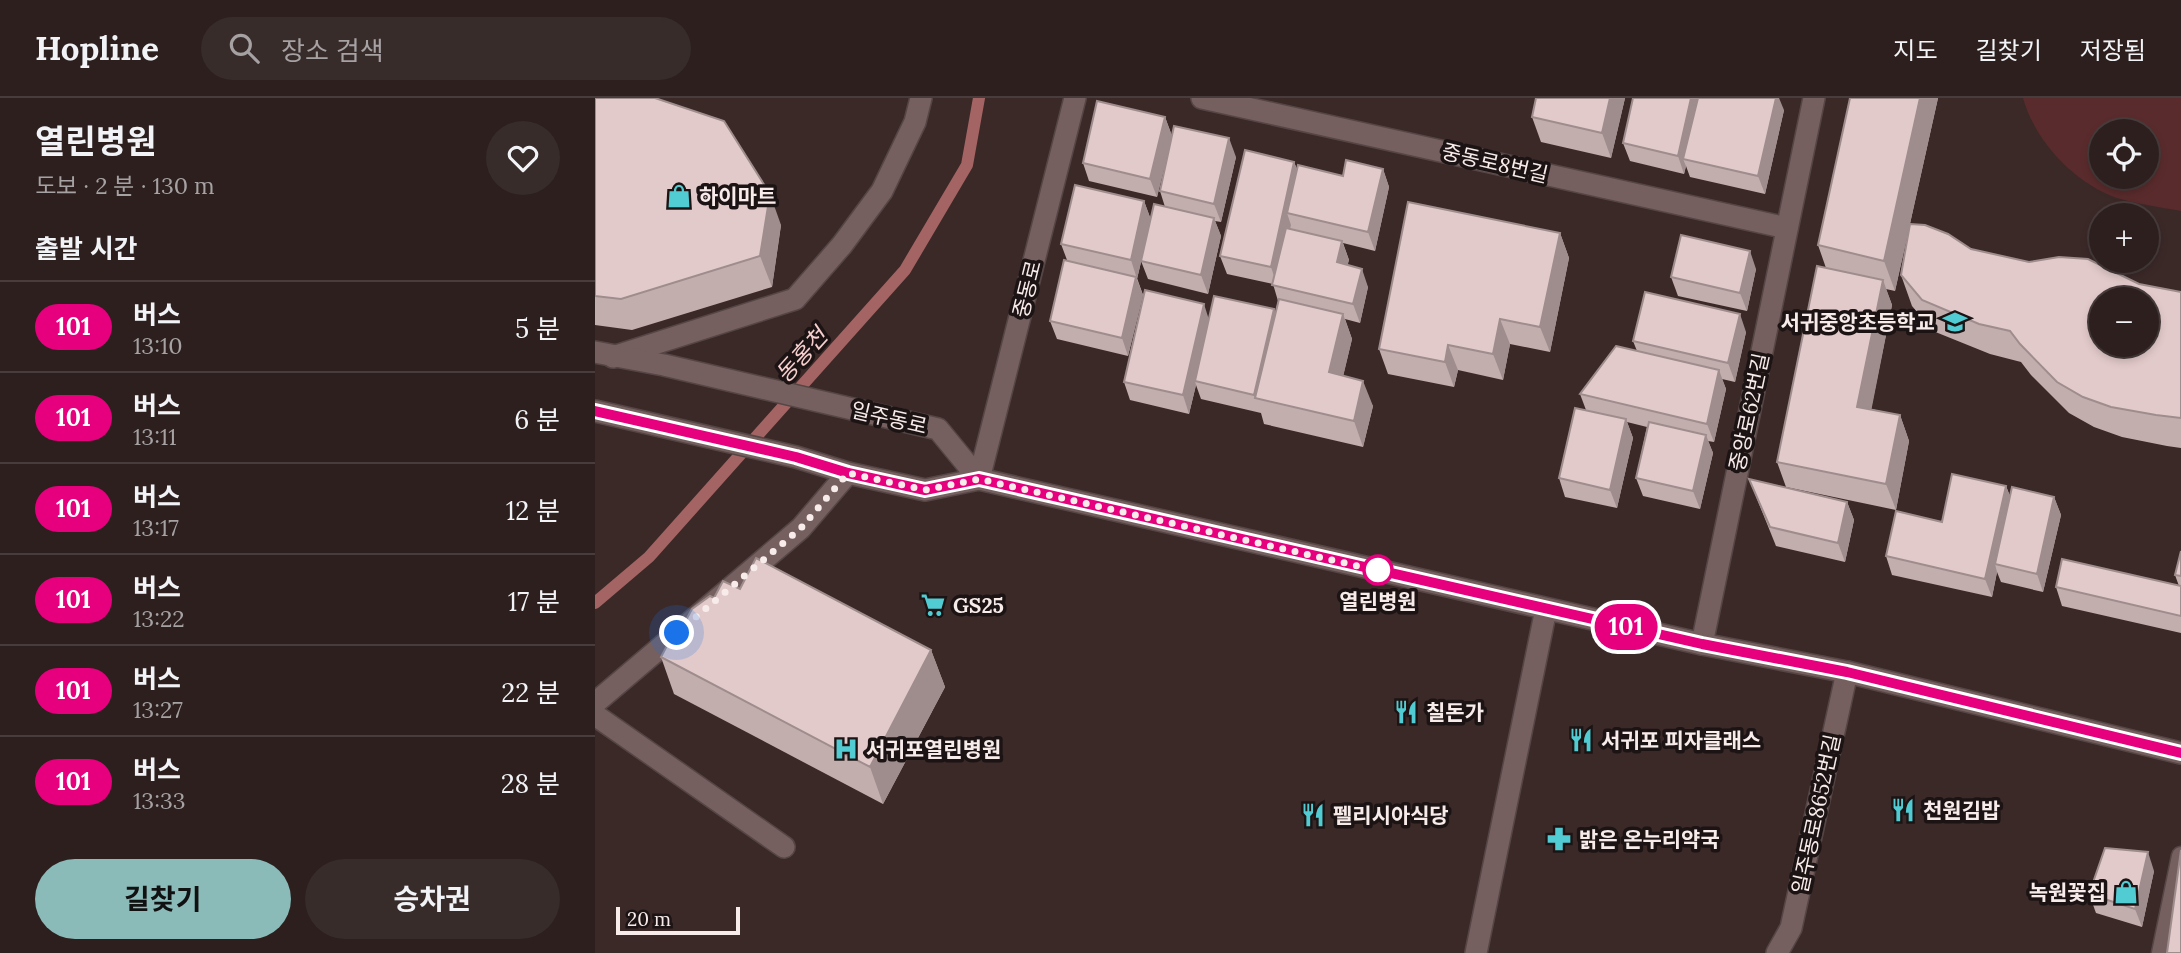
<!DOCTYPE html>
<html lang="ko">
<meta charset="utf-8">
<style>
:root{--surface:#2c1f1e;--page:#382c2b;--text:#f1f3f6;--muted:#a6a2a4;--line:#483d3c;--accent:#8bbbb9}
body{margin:0;font-family:Lora,"Noto Sans KR",serif;background:var(--page);color:var(--text);height:100vh;display:flex;flex-direction:column;font-size:26px;white-space:nowrap}
*{box-sizing:border-box;margin:0}
p{font-size:23px;color:var(--muted)}
.icon{flex:none;width:38px;height:38px;fill:none;stroke:currentColor;stroke-width:2;stroke-linecap:round;stroke-linejoin:round}
.map{position:relative;flex:1;overflow:hidden}
.sheet{display:flex;flex-direction:column;background:var(--surface);width:595px}
.sheet>*{flex:none}
.badge{padding:0 14px;border-radius:23px;font-size:24px;line-height:46px}
.tools{position:absolute;left:1494px;top:21px;display:grid;gap:14px}
.tools a{display:grid;place-items:center;width:70px;height:70px;border-radius:50%;background:var(--surface);box-shadow:0 4px 10px #0003,0 0 0 2px var(--line);font-size:35px}
.scale{position:absolute;left:21px;bottom:18px;width:124px;box-sizing:border-box;padding-left:7px;border:4px solid #f8eceb;border-top:0;font-size:19px;line-height:24px;white-space:nowrap;color:#f8eceb;-webkit-text-stroke:5px #1c1414;paint-order:stroke}
.you{position:absolute;width:35px;height:35px;margin:-18px;border:5px solid #fff;border-radius:50%;background:#1a73e8;box-shadow:0 0 0 10px #1a73e833}
.map>.badge{position:absolute;translate:-50% -50%;box-shadow:0 0 0 4px #fff}
h2{padding:0 35px;font-size:26px;line-height:63px}
.round{display:grid;place-items:center;flex:none;width:74px;height:74px;border-radius:37px;background:var(--page)}
.summary{display:flex;align-items:center;justify-content:space-between;height:119px;padding:0 35px}
h1{font-size:33px;font-weight:700;line-height:52px}
.action{display:flex;gap:14px;margin-top:auto;padding:14px 35px}
.action a{flex:1;height:80px;border-radius:42px;background:var(--accent);color:#111;font-size:28px;font-weight:700;line-height:80px;text-align:center}
.action a+a{background:var(--page);color:var(--text)}
ul{padding:0;list-style:none}
li{display:flex;align-items:center;gap:21px;height:91px;padding:0 35px;border-top:2px solid var(--line)}
li div{flex:1}
li b{display:block;font-size:26px}
li em{font-style:normal}
li .badge{min-width:77px;font-weight:700;text-align:center}
header{display:flex;align-items:center;gap:42px;box-sizing:border-box;height:98px;padding:0 35px;background:var(--surface);border-bottom:2px solid var(--line)}
header strong{font-size:33px}
nav{display:flex;gap:38px;margin-inline-start:auto;font-size:24px}
.search{width:490px;height:63px;background:var(--page);display:flex;align-items:center;gap:18px;box-sizing:border-box;padding:0 24px;border-radius:38px;color:var(--muted);font-size:26px}
main{display:flex;flex:1;min-height:0}
.map>svg:first-child{display:block}
.green{fill:#5a2b2c;fill-rule:evenodd}
.lines{fill:none;stroke-linecap:round;stroke-linejoin:round}
.stream{stroke:#a56464;stroke-width:12}
.lane-casing{stroke:#554645;stroke-width:21}
.street-casing{stroke:#554645;stroke-width:24}
.secondary-casing{stroke:#554645;stroke-width:24}
.lane{stroke:#75605f;stroke-width:18}
.street{stroke:#75605f;stroke-width:21}
.secondary{stroke:#75605f;stroke-width:21}
.wall{fill:#c3aeae}
.shaded-wall{fill:#9f8d8d}
.building{fill:#e3caca;stroke:#9f8d8d;stroke-width:2;fill-rule:evenodd}
.line-casing{stroke:#fff;stroke-width:16}
.line{stroke:#e6007e;stroke-width:10}
.walk{stroke:#f8eceb;stroke-width:7;stroke-dasharray:0 12.6}
.stop-dot{fill:#fff;stroke:#e6007e;stroke-width:3.5}
.labels{text-anchor:middle;dominant-baseline:central;stroke-width:7;stroke-linejoin:round;paint-order:stroke}
.street-label{font-size:21px;fill:#f8eceb;stroke:#1c1414}
.poi-label{font-size:21px;font-weight:bold;fill:#f8eceb;stroke:#1c1414;text-anchor:start}
.stop-label{font-size:21px;font-weight:bold;fill:#f8eceb;stroke:#1c1414}
.water-label{font-size:23px;font-style:italic;fill:#f7cfce;stroke:#1c1414}
</style>
<header>
<strong>Hopline</strong>
<div class="search"><svg class="icon" aria-label="search" viewBox="0 0 24 24"><circle cx="10" cy="10" r="6"/><path d="M15 15l6 6"/></svg>장소 검색</div>
<nav><a>지도</a><a>길찾기</a><a>저장됨</a></nav>
</header>
<main>
<section class="sheet">
<div class="summary"><div><h1>열린병원</h1><p>도보 · 2 분 · 130 m</p></div><a class="round"><svg class="icon" aria-label="heart" viewBox="0 0 24 24"><path d="M12 20l-8-8c-3-5 5-10 8-4 3-6 11-1 8 4z"/></svg></a></div>
<h2>출발 시간</h2>
<ul>
<li><span class="badge" style="background:#e6007e;color:#fff">101</span><div><b>버스</b><p>13:10</p></div><em>5 분</em></li>
<li><span class="badge" style="background:#e6007e;color:#fff">101</span><div><b>버스</b><p>13:11</p></div><em>6 분</em></li>
<li><span class="badge" style="background:#e6007e;color:#fff">101</span><div><b>버스</b><p>13:17</p></div><em>12 분</em></li>
<li><span class="badge" style="background:#e6007e;color:#fff">101</span><div><b>버스</b><p>13:22</p></div><em>17 분</em></li>
<li><span class="badge" style="background:#e6007e;color:#fff">101</span><div><b>버스</b><p>13:27</p></div><em>22 분</em></li>
<li><span class="badge" style="background:#e6007e;color:#fff">101</span><div><b>버스</b><p>13:33</p></div><em>28 분</em></li>
</ul>
<div class="action"><a>길찾기</a><a>승차권</a></div>
</section>
<div class="map">
<svg width="1586" height="855" viewBox="0 0 1586 855">
<rect width="100%" height="100%" fill="#3b2928"/>
<path class="green" d="M1428,0H1586V113C1565,109 1542,106 1522,100C1479,85 1440,43 1428,0ZM1507,33H1552V79H1507Z"/>
<g class="lines">
<path class="stream" d="M0,505L54,459L310,172L372,67L384,0"/>
<g class="lane-casing">
<path id="lane" d="M1566,855L1586,758"/>
</g>
<g class="street-casing">
<g id="street">
<path d="M607,0L1192,130"/>
<path d="M18,259L200,201L247,147L287,93L320,24L326,0"/>
<path d="M384,381L480,0"/>
<path d="M1107,546L1219,0"/>
<path d="M0,617L189,749"/>
<path d="M881,855L951,511"/>
<path d="M1182,855L1196,830L1252,574"/>
</g>
</g>
<g class="secondary-casing">
<g id="secondary">
<path d="M0,254L69,267L343,331L384,381"/>
<path d="M0,313L201,359L253,375L330,392L384,381L1107,546L1252,574L1586,655"/>
<path d="M0,605L206,430L253,375"/>
</g>
</g>
<use href="#lane" class="lane"/>
<use href="#street" class="street"/>
<use href="#secondary" class="secondary"/>
</g>
<g class="wall">
<path d="M0,0L186,127L177,189L37,232L0,227Z"/>
<path d="M1030,0L1016,60L946,44L937,19Z"/>
<path d="M1255,0H1343L1300,193L1291,191L1297,207L1276,311L1305,317L1314,343L1301,412L1191,389L1182,364L1231,170L1223,147Z"/>
<path d="M1189,12L1170,96L1095,79L1091,68L1089,76L1035,63L1028,45Z"/>
<path d="M570,19L577,38L562,99L494,83L488,65Z"/>
<path d="M641,59L626,124L620,123L626,138L613,196L553,181L546,163L570,109L565,93Z"/>
<path d="M699,64L702,71L748,78L788,71L794,89L780,153L748,145L754,162L752,167L773,189L765,225L750,221L757,241L748,278L778,308L768,349L669,326L666,315L606,301L601,287L594,316L535,302L529,284L614,221L679,211L680,215L683,203L678,186L632,176L625,158Z"/>
<path d="M549,103L556,122L542,181V180L548,197L533,258L462,241L455,223L472,162L466,146Z"/>
<path d="M965,135L974,160L955,254L915,246L908,282L863,272L859,289L793,276L784,251Z"/>
<path d="M1376,151L1434,164L1586,194V350L1572,348L1527,339L1499,329L1474,315L1436,277L1426,264L1395,256L1338,233L1317,208L1306,177Z"/>
<path d="M1161,171L1152,213L1083,198L1076,179Z"/>
<path d="M1151,234L1140,284L1127,281L1131,291L1119,344L1113,343L1118,355L1105,411L1048,398L1041,380L1052,329L1032,324L1038,340L1022,410L970,399L964,380L991,312L985,296L1042,253L1038,243Z"/>
<path d="M1154,381L1252,404L1259,422L1250,464L1181,448Z"/>
<path d="M1411,388L1415,398L1459,399L1466,417L1448,494L1406,484L1402,474L1397,499L1297,477L1291,458L1347,424Z"/>
<path d="M1586,453V535L1467,508L1461,489L1584,488L1580,477Z"/>
<path d="M145,491L336,552L350,589L288,706L79,596L66,559L90,524Z"/>
<path d="M1559,773L1547,829L1501,815L1494,796Z"/>
</g>
<g class="shaded-wall">
<path d="M1015,0H1030L1016,60L1007,35Z"/>
<path d="M1096,0H1106L1088,61L1091,68L1089,76L1083,58Z"/>
<path d="M1181,0H1184L1189,12L1170,96L1163,78Z"/>
<path d="M1325,0H1343L1300,193L1289,163Z"/>
<path d="M570,19L577,38L562,99L555,81Z"/>
<path d="M634,40L641,59L626,124L619,106Z"/>
<path d="M699,64L706,82L692,115L696,127L682,187L676,169Z"/>
<path d="M788,71L794,89L780,153L773,134Z"/>
<path d="M175,96L186,127L177,189L165,158Z"/>
<path d="M549,103L556,122L542,181L536,162Z"/>
<path d="M619,120L626,138L613,196L606,177Z"/>
<path d="M965,135L974,160L955,254L945,229Z"/>
<path d="M747,143L754,162L749,182L742,164Z"/>
<path d="M1155,153L1161,171L1152,213L1145,195Z"/>
<path d="M767,171L773,189L765,225L758,206Z"/>
<path d="M541,179L548,197L533,258L527,240Z"/>
<path d="M1288,182L1297,207L1272,334L1262,309Z"/>
<path d="M609,206L615,225L600,283L601,287L594,316L588,297Z"/>
<path d="M679,211L686,230L660,300L659,297Z"/>
<path d="M748,216L757,241L743,300L734,274Z"/>
<path d="M1145,216L1151,234L1140,284L1133,265Z"/>
<path d="M905,221L915,246L908,282L898,256Z"/>
<path d="M853,247L863,272L859,289L850,264Z"/>
<path d="M1124,272L1131,291L1119,344L1112,326Z"/>
<path d="M768,283L778,308L768,349L759,323Z"/>
<path d="M1305,317L1314,343L1301,412L1291,386Z"/>
<path d="M1031,321L1038,340L1022,410L1015,392Z"/>
<path d="M1111,337L1118,355L1105,411L1098,393Z"/>
<path d="M1411,388L1418,406L1400,466L1402,474L1397,499L1390,481Z"/>
<path d="M1459,399L1466,417L1448,494L1442,476Z"/>
<path d="M1252,404L1259,422L1250,464L1243,445Z"/>
<path d="M336,552L350,589L288,706L275,669Z"/>
<path d="M1553,754L1559,773L1547,829L1540,811Z"/>
</g>
<g class="building">
<path d="M0,0H60L129,23L175,96L165,158L26,201L0,198Z"/>
<path d="M941,0H1015L1007,35L937,19Z"/>
<path d="M1038,0H1096L1083,58L1028,45Z"/>
<path d="M1103,0H1181L1163,78L1088,61Z"/>
<path d="M1255,0H1325L1289,163L1223,147Z"/>
<path d="M502,3L570,19L555,81L488,65Z"/>
<path d="M579,28L634,40L619,106L565,93Z"/>
<path d="M650,52L699,64L676,169L625,158Z"/>
<path d="M751,62L788,71L773,134L692,115L703,67L748,78Z"/>
<path d="M480,87L549,103L536,162L466,146Z"/>
<path d="M813,104L965,135L945,229L905,221L898,256L853,247L850,264L784,251Z"/>
<path d="M559,106L619,120L606,177L546,163Z"/>
<path d="M1315,126L1330,127L1353,136L1376,151L1434,164L1464,159L1493,161L1544,186L1586,194V320L1561,317L1516,309L1488,299L1462,284L1425,246L1415,233L1384,226L1327,202L1306,177ZM1507,201H1552V247H1507Z"/>
<path d="M691,130L747,143L742,164L767,171L758,206L677,187Z"/>
<path d="M1086,137L1155,153L1145,195L1076,179Z"/>
<path d="M469,162L541,179L527,240L455,223Z"/>
<path d="M1222,168L1288,182L1262,309L1305,317L1291,386L1182,364Z"/>
<path d="M550,192L609,206L588,297L529,284Z"/>
<path d="M1050,194L1145,216L1133,265L1038,243Z"/>
<path d="M619,198L679,211L659,297L600,283Z"/>
<path d="M684,201L748,216L734,274L768,283L759,323L660,300Z"/>
<path d="M1021,248L1124,272L1112,326L985,296Z"/>
<path d="M980,310L1031,321L1015,392L964,380Z"/>
<path d="M1054,324L1111,337L1098,393L1041,380Z"/>
<path d="M1357,376L1411,388L1390,481L1291,458L1301,413L1347,424Z"/>
<path d="M1154,381L1252,404L1243,445L1175,429Z"/>
<path d="M1417,389L1459,399L1442,476L1400,466Z"/>
<path d="M1586,453V478L1580,477Z"/>
<path d="M161,460L336,552L275,669L66,559L86,521L90,524L97,511L115,498L119,500L128,483L145,491Z"/>
<path d="M1467,461L1586,488V518L1461,489Z"/>
<path d="M1510,750L1553,754L1540,811L1494,796Z"/>
<path d="M1586,752V855H1572Z"/>
</g>
<g class="lines">
<g class="line-casing">
<path id="line" d="M0,313L201,359L253,375L330,392L384,381L1107,546L1252,574L1586,655"/>
</g>
<use href="#line" class="line"/>
<path class="walk" d="M82,535L206,430L253,375L330,392L384,381L789,474L783,472"/>
</g>
<defs>
<g id="shop-bare" transform="scale(1.89)"><path d="M-5-2.5h2.3a2.7 3.5 0 0 1 5.4 0H5L5.5 6h-11ZM-1.5-2.5h3a1.5 2.3 0 0 0-3 0Z" fill="#51ccd2" stroke="#1c1414" stroke-width="2.5" paint-order="stroke"/></g>
<g id="school-bare" transform="scale(1.89)"><path d="M0-5L7-2L0 1L-7-2ZM-4 1L0 2.5L4 1V4Q0 6-4 4Z" fill="#51ccd2" stroke="#1c1414" stroke-width="2.5" paint-order="stroke"/></g>
<g id="supermarket-bare" transform="scale(1.89)"><path d="M-6-5.5h2.5l.6 2H6L4.5 2H-2.5L-4.4-4H-6ZM-1.5 3.2a1.3 1.3 0 1 0 .1 0ZM3 3.2a1.3 1.3 0 1 0 .1 0Z" fill="#51ccd2" stroke="#1c1414" stroke-width="2.5" paint-order="stroke"/></g>
<g id="restaurant-bare" transform="scale(1.89)"><path d="M-5-6h1v4h1v-4h1v4h1v-4h1v5L-1.5 .5V6h-2V.5L-5-1ZM5-6V6H3V1.5H1.5Q1.5-4 5-6Z" fill="#51ccd2" stroke="#1c1414" stroke-width="2.5" paint-order="stroke"/></g>
<g id="hospital-bare" transform="scale(1.89)"><path d="M-5-5h3v3.5h4V-5h3V5h-3V1.5h-4V5h-3Z" fill="#51ccd2" stroke="#1c1414" stroke-width="2.5" paint-order="stroke"/></g>
<g id="pharmacy-bare" transform="scale(1.89)"><path d="M-2-6h4v4h4v4h-4v4h-4v-4h-4v-4h4Z" fill="#51ccd2" stroke="#1c1414" stroke-width="2.5" paint-order="stroke"/></g>
</defs>
<g fill-rule="evenodd">
<use href="#shop-bare" x="84" y="98"/>
<use href="#school-bare" x="1360" y="224"/>
<use href="#supermarket-bare" x="338" y="507"/>
<use href="#restaurant-bare" x="811" y="614"/>
<use href="#restaurant-bare" x="986" y="642"/>
<use href="#hospital-bare" x="251" y="651"/>
<use href="#restaurant-bare" x="1308" y="712"/>
<use href="#restaurant-bare" x="718" y="717"/>
<use href="#pharmacy-bare" x="964" y="741"/>
<use href="#shop-bare" x="1531" y="794"/>
</g>
<circle class="stop-dot" cx="783" cy="472" r="14"/>
<g class="labels">
<g class="street-label">
<text transform="translate(900 65) rotate(13)">중동로8번길</text>
<text transform="translate(432 191) rotate(-76)">중동로</text>
<text transform="translate(1154 314) rotate(-78)">중앙로62번길</text>
<text transform="translate(294 320) rotate(13)">일주동로</text>
<text transform="translate(1221 716) rotate(-78)">일주동로8652번길</text>
</g>
<g class="poi-label">
<text x="104" y="98">하이마트</text>
<text x="1340" y="224" text-anchor="end">서귀중앙초등학교</text>
<text x="358" y="507">GS25</text>
<text x="831" y="614">칠돈가</text>
<text x="1006" y="642">서귀포 피자클래스</text>
<text x="271" y="651">서귀포열린병원</text>
<text x="1328" y="712">천원김밥</text>
<text x="738" y="717">펠리시아식당</text>
<text x="984" y="741">밝은 온누리약국</text>
<text x="1511" y="794" text-anchor="end">녹원꽃집</text>
</g>
<g class="stop-label">
<text x="783" y="503">열린병원</text>
</g>
<g class="water-label">
<text transform="translate(206 257) rotate(-48)">동홍천</text>
</g>
</g>
</svg>
<div class="tools">
<a><svg class="icon" aria-label="locate" viewBox="0 0 24 24"><circle cx="12" cy="12" r="6"/><path d="M12 2v4M12 18v4M2 12h4M18 12h4"/></svg></a>
<a>+</a>
<a>−</a>
</div>
<div class="scale">20 m</div>
<div class="you" style="left:82px;top:535px"></div>
<b class="badge" style="left:1031px;top:529px;background:#e6007e;color:#fff">101</b>
</div>
</main>
